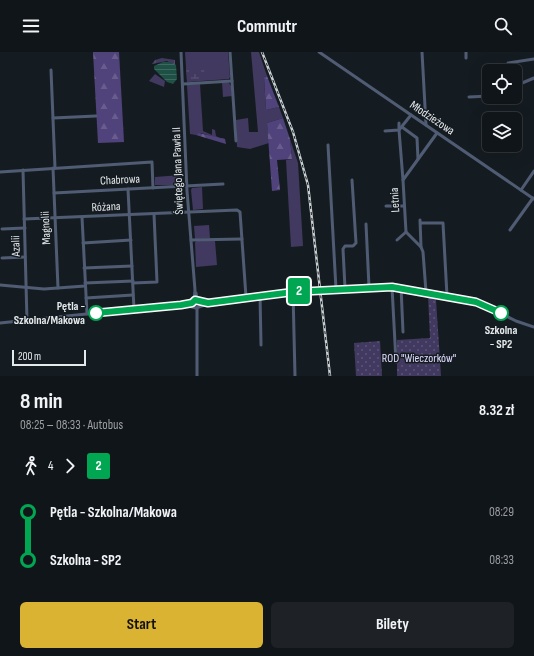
<!DOCTYPE html>
<html lang="pl">
<meta charset="utf-8">
<style>
:root{--surface:#101519;--page:#1e2226;--text:#f1f3f6;--muted:#9c9fa2;--line:#303438;--accent:#dbb333}
body{margin:0;font-family:"Sofia Sans Condensed",sans-serif;background:var(--page);color:var(--text);height:100vh;display:flex;flex-direction:column;font-size:15px;white-space:nowrap}
*{box-sizing:border-box;margin:0}
p{font-size:13px;color:var(--muted)}
.icon{flex:none;width:22px;height:22px;fill:none;stroke:currentColor;stroke-width:2;stroke-linecap:round;stroke-linejoin:round}
.map{position:relative;height:324px;overflow:hidden}
.details{display:flex;flex-direction:column;background:var(--surface);flex:1}
.details>*{flex:none}
.badge{padding:0 8px;border-radius:3px;font-size:14px;line-height:26px}
.fabs{position:absolute;left:482px;top:12px;display:grid;gap:8px}
.fabs a{display:grid;place-items:center;width:40px;height:40px;border-radius:6px;background:var(--surface);box-shadow:0 4px 16px #0002,0 0 0 1px var(--line);font-size:20px}
.scale{position:absolute;left:12px;bottom:10px;width:74px;box-sizing:border-box;padding-left:4px;border:2px solid #e4e9ec;border-top:0;font-size:11px;line-height:14px;white-space:nowrap;color:#e4e9ec;-webkit-text-stroke:3px #151c21;paint-order:stroke}
.map>.badge{position:absolute;translate:-50% -50%;box-shadow:0 0 0 2px #fff}
.legs{display:flex;align-items:center;gap:6px;height:44px;padding:0 20px;font-size:13px}
.legs p{margin-inline-start:auto}
.summary{display:flex;align-items:center;justify-content:space-between;height:68px;padding:0 20px}
h1{font-size:22px;font-weight:700;line-height:30px}
.cta{display:flex;gap:8px;margin-top:auto;padding:8px 20px}
.cta a{flex:1;height:46px;border-radius:6px;background:var(--accent);color:#111;font-size:16px;font-weight:700;line-height:46px;text-align:center}
.cta a+a{background:var(--page);color:var(--text)}
ul{padding:0 20px;list-style:none}
li{display:flex;align-items:center;gap:14px;height:48px;font-size:15px}
li i{display:grid;place-items:center;width:6px;height:100%;margin:0 5px;background:currentColor}
li i::after{content:'';width:10px;height:10px;margin:-5px;border:3px solid;border-radius:50%;background:var(--surface)}
li p{margin-inline-start:auto}
li:first-child i{background:linear-gradient(#0000 50%,currentColor 0)}
li:last-child i{background:linear-gradient(currentColor 50%,#0000 0)}
header{display:flex;justify-content:space-between;align-items:center;height:52px;padding:0 20px;background:var(--surface);font-size:18px;font-weight:700}
.map>svg:first-child{display:block}
.grass{fill:#41395f}
.forest{fill:url(#forest-firs)}
.wetland{fill:url(#wetland-marsh)}
.park{fill:url(#park-dots)}
.water{fill:url(#water-rules)}
.lines{fill:none;stroke-linecap:round;stroke-linejoin:round}
.minor{stroke:#505c74;stroke-width:3}
.rail-casing{stroke:#c9cfd2;stroke-width:2.5}
.rail{stroke:#151c21;stroke-width:1;stroke-dasharray:3;stroke-linecap:butt}
.line-1-casing{stroke:#fff;stroke-width:9}
.line-1{stroke:#00a651;stroke-width:6}
.stop-1-dot{fill:#fff;stroke:#00a651;stroke-width:2}
.labels{text-anchor:middle;dominant-baseline:central;stroke-width:3;stroke-linejoin:round;paint-order:stroke}
.street-label{font-size:12px;fill:#e4e9ec;stroke:#151c21}
.stop-label{font-size:12px;font-weight:bold;fill:#e4e9ec;stroke:#151c21;text-anchor:end}
.park-label{font-size:12px;fill:#e0dafe;stroke:#151c21}
</style>
<header><svg class="icon" aria-label="menu" viewBox="0 0 24 24"><path d="M4 6h16M4 12h16M4 18h16"/></svg>Commutr<svg class="icon" aria-label="search" viewBox="0 0 24 24"><circle cx="10" cy="10" r="6"/><path d="M15 15l6 6"/></svg></header>
<div class="map">
<svg width="534" height="324" viewBox="0 0 534 324">
<defs>
<pattern id="forest-firs" width="22" height="20" patternUnits="userSpaceOnUse"><rect width="22" height="20" fill="#50427b"/><path d="M5 1l3.5 6h-7zM16 11l3.5 6h-7z" fill="#695d8e"/></pattern>
<pattern id="wetland-marsh" width="20" height="14" patternUnits="userSpaceOnUse"><rect width="20" height="14" fill="#41395f"/><path d="M1 5h8M5 5V1M11 12h8M15 12V8" fill="none" stroke="#5c5676"/></pattern>
<pattern id="park-dots" width="8" height="8" patternUnits="userSpaceOnUse"><rect width="8" height="8" fill="#41395f"/><path d="M2 2h.1M6 6h.1" fill="none" stroke="#5c5676" stroke-width="1.8" stroke-linecap="round"/></pattern>
<pattern id="water-rules" width="6" height="5" patternUnits="userSpaceOnUse"><rect width="6" height="5" fill="#1f5045"/><path d="M0 2.5h6" fill="none" stroke="#3f6960"/></pattern>
</defs>
<rect width="100%" height="100%" fill="#151c21"/>
<g class="grass">
<path d="M185,0H228L230,25L229,27L187,30Z"/>
<path d="M251,0H259L267,24L264,25L266,58L279,55L283,66L267,71L269,91L250,97L237,95L236,68L248,66L249,80H258Z"/>
<path d="M155,22L165,29L164,35L149,29Z"/>
<path d="M222,30L229,31L231,34L232,44L223,45Z"/>
<path d="M200,32L203,79L212,83V77L215,78L216,84L221,87L201,81L196,83L190,82L187,33Z"/>
<path d="M290,87L298,111L303,194L291,195L286,108L292,107Z"/>
<path d="M181,123L180,133H155V125Z"/>
<path d="M202,135L203,157L193,158L191,138L192,136Z"/>
<path d="M209,173L210,186L195,187L194,174Z"/>
<path d="M197,189H215L217,213L196,215L195,190Z"/>
</g>
<g class="forest">
<path d="M93,0H119L124,90L98,91Z"/>
<path d="M267,24L279,55L266,58L264,25Z"/>
<path d="M283,66L290,87L292,107L277,108L280,138L272,139L267,71Z"/>
<path d="M199,81L225,87L226,92L196,83Z"/>
</g>
<g class="wetland">
<path d="M162,6L175,8V13L167,9L152,12L155,8Z"/>
<path d="M186,14L204,18L205,24L199,28L187,30Z"/>
</g>
<g class="park">
<path d="M428,243L436,244V248L441,324H397V288L430,286Z"/>
<path d="M380,289L382,324H356L354,291Z"/>
</g>
<path class="water" d="M163,10H169L176,13L177,27L173,32L167,30L154,17V14Z"/>
<g class="lines">
<g class="minor">
<path d="M181,0L187,139L195,238L194,249"/>
<path d="M230,0L236,89"/>
<path d="M319,0L534,147"/>
<path d="M422,0L426,73"/>
<path d="M466,0V6"/>
<path d="M51,18L55,116"/>
<path d="M508,19V11L534,7"/>
<path d="M183,32L232,29"/>
<path d="M515,34L534,26"/>
<path d="M469,45L489,44"/>
<path d="M53,66L96,64"/>
<path d="M402,75L417,86L418,107"/>
<path d="M385,79L399,78V71"/>
<path d="M328,93L336,237"/>
<path d="M53,116L58,236"/>
<path d="M23,118L27,269"/>
<path d="M0,120L152,110L153,136"/>
<path d="M403,128L399,78L411,63"/>
<path d="M128,137L134,257"/>
<path d="M521,138L534,119"/>
<path d="M54,141L223,132"/>
<path d="M386,154H404"/>
<path d="M82,165L87,262"/>
<path d="M24,167L237,158L240,160L246,245"/>
<path d="M420,168L421,195L423,200L426,240"/>
<path d="M421,171H443L447,244"/>
<path d="M366,172L369,235"/>
<path d="M2,177L25,176"/>
<path d="M510,178L533,146"/>
<path d="M191,188L242,187"/>
<path d="M397,188L406,180"/>
<path d="M83,191L131,188"/>
<path d="M421,195L406,180L403,128L437,81"/>
<path d="M2,206L25,205"/>
<path d="M84,216L132,214"/>
<path d="M85,231L133,229"/>
<path d="M133,231L157,230L154,162"/>
<path d="M0,233L44,237L85,234"/>
<path d="M392,235L396,310"/>
<path d="M401,235L403,280"/>
<path d="M345,236L343,197L345,194H353L356,191L352,128"/>
<path d="M293,240L295,324"/>
<path d="M196,241L197,249"/>
<path d="M260,243L261,293"/>
<path d="M86,246L133,243"/>
<path d="M199,250L310,238L401,235L480,251L516,269L534,275"/>
<path d="M184,253L196,256L207,252"/>
<path d="M197,256V324"/>
<path d="M0,271L192,251"/>
</g>
<g class="rail-casing">
<path id="rail" d="M262,0L293,80L308,133L330,324"/>
</g>
<use href="#rail" class="rail"/>
</g>
<g class="lines">
<g class="line-1-casing">
<path id="line-1" d="M96,261L181,253L192,251L195,248L208,251L293,240L392,235L476,250L501,261"/>
</g>
<use href="#line-1" class="line-1"/>
</g>
<g class="stop-1-dot">
<circle cx="96" cy="261" r="7"/>
<circle cx="501" cy="261" r="7"/>
</g>
<g class="labels">
<g class="street-label">
<text transform="translate(432 66) rotate(34)">Młodzieżowa</text>
<text transform="translate(178 119) rotate(-92)">Świętego Jana Pawła II</text>
<text transform="translate(120 128) rotate(-3)">Chabrowa</text>
<text transform="translate(395 148) rotate(-93)">Letnia</text>
<text transform="translate(106 155) rotate(-3)">Różana</text>
<text transform="translate(46 176) rotate(-93)">Magnolii</text>
<text transform="translate(16 194) rotate(-92)">Azalii</text>
</g>
<g class="stop-label">
<text x="85" y="254">Pętla -<tspan x="85" dy="14">Szkolna/Makowa</tspan></text>
<text x="501" y="278" text-anchor="middle">Szkolna<tspan x="501" dy="14">- SP2</tspan></text>
</g>
<g class="park-label">
<text x="419" y="306">ROD "Wieczorków"</text>
</g>
</g>
</svg>
<div class="fabs">
<a><svg class="icon" aria-label="locate" viewBox="0 0 24 24"><circle cx="12" cy="12" r="6"/><path d="M12 2v4M12 18v4M2 12h4M18 12h4"/></svg></a>
<a><svg class="icon" aria-label="layers" viewBox="0 0 24 24"><path d="M12 4l9 5-9 5-9-5zM3 14l9 5 9-5"/></svg></a>
</div>
<div class="scale">200 m</div>
<b class="badge" style="left:299px;top:239px;background:#00a651;color:#fff">2</b>
</div>
<section class="details">
<div class="summary"><div><h1>8 min</h1><p>08:25 – 08:33 · Autobus</p></div><b>8.32 zł</b></div>
<div class="legs"><svg class="icon" aria-label="walk" viewBox="0 0 24 24"><circle cx="13" cy="4" r="2"/><path d="M13 8l-2 6 4 7M11 14l-3 7M7 12l3-4h3l4 4"/></svg>4<svg class="icon" aria-label="forward" viewBox="0 0 24 24"><path d="M9 5l7 7-7 7"/></svg><b class="badge" style="background:#00a651;color:#fff">2</b></div>
<ul>
<li><i style="color:#00a651"></i><b>Pętla - Szkolna/Makowa</b><p>08:29</p></li>
<li><i style="color:#00a651"></i><b>Szkolna - SP2</b><p>08:33</p></li>
</ul>
<div class="cta"><a>Start</a><a>Bilety</a></div>
</section>
